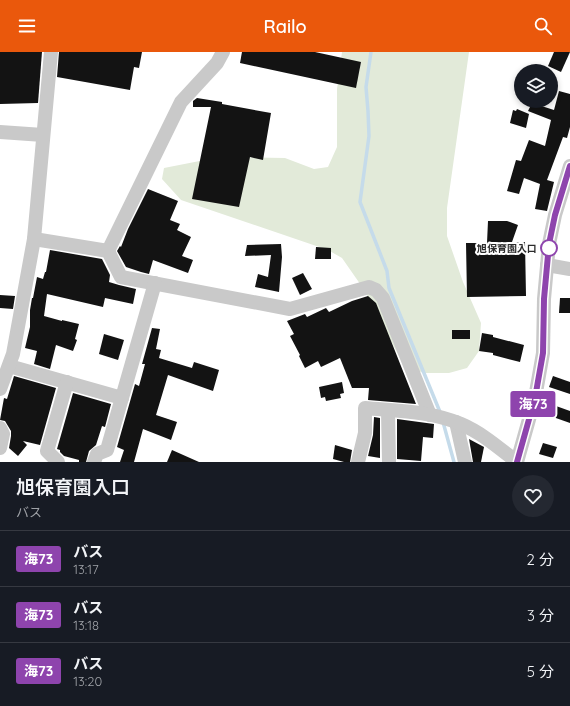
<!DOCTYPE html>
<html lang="ja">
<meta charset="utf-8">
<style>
:root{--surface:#171b24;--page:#242831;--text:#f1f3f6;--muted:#9ea1a6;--line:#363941;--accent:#ea580c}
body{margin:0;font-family:Quicksand,"Noto Sans JP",sans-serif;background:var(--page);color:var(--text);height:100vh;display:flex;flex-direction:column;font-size:15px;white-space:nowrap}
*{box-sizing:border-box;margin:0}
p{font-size:13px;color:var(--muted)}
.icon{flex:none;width:22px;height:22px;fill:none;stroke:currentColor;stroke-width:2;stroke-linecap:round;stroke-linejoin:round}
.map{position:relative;height:410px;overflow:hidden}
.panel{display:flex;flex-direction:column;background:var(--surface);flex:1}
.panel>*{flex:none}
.badge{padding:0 8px;border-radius:3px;font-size:14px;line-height:26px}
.tools{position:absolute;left:514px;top:12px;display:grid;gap:8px}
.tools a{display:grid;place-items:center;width:44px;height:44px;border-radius:50%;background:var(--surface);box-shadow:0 2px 6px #0003;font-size:20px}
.map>.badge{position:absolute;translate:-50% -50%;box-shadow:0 0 0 2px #fff}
.round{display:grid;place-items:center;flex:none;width:42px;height:42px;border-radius:21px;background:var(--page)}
.headline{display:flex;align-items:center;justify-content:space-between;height:68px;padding:0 16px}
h1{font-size:19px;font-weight:600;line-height:30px}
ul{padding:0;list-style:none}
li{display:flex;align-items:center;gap:12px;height:56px;padding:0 16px;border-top:1px solid var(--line)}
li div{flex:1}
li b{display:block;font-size:15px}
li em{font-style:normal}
li .badge{min-width:44px;font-weight:700;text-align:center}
header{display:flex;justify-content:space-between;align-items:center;height:52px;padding:0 16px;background:var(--accent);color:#fff;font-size:18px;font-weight:600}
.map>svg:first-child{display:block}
.green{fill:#e2ead9}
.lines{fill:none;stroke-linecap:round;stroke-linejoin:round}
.stream{stroke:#c5dbea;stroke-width:3.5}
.building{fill:#131313}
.minor{stroke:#c9c9c9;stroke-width:14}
.line-casing{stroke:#fff;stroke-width:9}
.line{stroke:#8e44ad;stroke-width:6}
.stop-dot{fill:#fff;stroke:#8e44ad;stroke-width:2}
.labels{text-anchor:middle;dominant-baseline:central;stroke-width:4;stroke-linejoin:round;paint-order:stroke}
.stop-label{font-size:10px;font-weight:bold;fill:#2c2c2c;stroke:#fff;text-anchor:end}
</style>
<header><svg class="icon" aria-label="menu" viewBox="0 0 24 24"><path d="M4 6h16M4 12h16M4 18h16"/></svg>Railo<svg class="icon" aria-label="search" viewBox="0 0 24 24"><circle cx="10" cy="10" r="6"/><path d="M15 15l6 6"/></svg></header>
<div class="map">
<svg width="570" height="410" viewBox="0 0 570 410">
<rect width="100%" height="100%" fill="#fff"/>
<path class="green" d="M342,0H469L447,156V184L463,230L481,271L479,299L467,316L449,321H423L402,310L365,239L342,206L328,198L181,148L162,127L164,116L220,105L285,106L314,117L328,115L337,95V37Z"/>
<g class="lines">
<g class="stream">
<path d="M371,0L366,35L368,59L369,84L360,150L387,219L389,236L440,360"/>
<path d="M443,370L454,410"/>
</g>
</g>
<g class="building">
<path d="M0,0H42L38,51L0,52Z"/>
<path d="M59,0H142L139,16L134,15L130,38L57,25Z"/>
<path d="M242,0H315L361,10L356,36L240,11Z"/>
<path d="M554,0H570L561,20L548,14Z"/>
<path d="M559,39L570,42V75L567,86L563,85L547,128L554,130L547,159L535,157L540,132L524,126L519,142L507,139L516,108L521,109L529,88L545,94L551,68L528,59L532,51L554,58Z"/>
<path d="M197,46L222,50V52L271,61L263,108L250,105L239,155L192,147L211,55H193V49Z"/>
<path d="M517,57L529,62L526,76L510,71L513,58L516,59Z"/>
<path d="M148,137L178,149L170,168L180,172L177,178L191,185L182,204L193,208L188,221L153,208L149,222L141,220L126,215L117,199L120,194L121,195L128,177Z"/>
<path d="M488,169H507L518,173L512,190H525L526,244L467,245L466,191H487Z"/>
<path d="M281,192L282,205L279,240L255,235L258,222L268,225L271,203L245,204L247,193Z"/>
<path d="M316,195L331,196V207H315Z"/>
<path d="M50,198L102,207L110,223L109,230L119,233L136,237L133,252L105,246L103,255L47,242L44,264L62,269V268L79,272L75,287L77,288L73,299L56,293L50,317L34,312L37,299L25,296L30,275V258L32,246H33L37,225L43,227L45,220H46Z"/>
<path d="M303,221L312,237L300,243L292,226Z"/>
<path d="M0,243L15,244L13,257L0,256Z"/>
<path d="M368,244L376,251L416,352L368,348L369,336H352L340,306L321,315L318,309L305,316L299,304L300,303L290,284L294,282L287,269L305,262L307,265L326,256L329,260L352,249Z"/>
<path d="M560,246H570V261H559Z"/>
<path d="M152,276L160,277L156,297L161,298L159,306L192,316L194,310L219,318L213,339L168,323L156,363L177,370L171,388L143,377L134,410H120L124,398L117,395L135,332L139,334L145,312H142Z"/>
<rect x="452" y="278" width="18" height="9"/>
<path d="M482,281L493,283V285L524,293L520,310L493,303V301L479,299Z"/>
<path d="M104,282L124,288L118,308L99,302Z"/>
<path d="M14,324L56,336L40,393L23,389L27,393L18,404L9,396L11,384V379L5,369L0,368L4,346L7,347Z"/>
<path d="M553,324L570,330V342L549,335Z"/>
<path d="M342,330L344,341L340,342L341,346L326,349L325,345L321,346L319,335Z"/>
<path d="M73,341L111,352L105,375L102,374L96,393L89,399L86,410H79V408L64,404L60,400V398L57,397Z"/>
<path d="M556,354L570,359V371L553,365Z"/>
<path d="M374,365L380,366V406L368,404L373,383Z"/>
<path d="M397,367L434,372L433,386L423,385L421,409L397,407Z"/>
<path d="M469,387L484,395L481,410H473Z"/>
<path d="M543,391L557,395L553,406L539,402Z"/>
<path d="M335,393L352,398L350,410H344L333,407Z"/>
<path d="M172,398L199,410H167Z"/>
</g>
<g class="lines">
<g class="minor">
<path d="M0,80L43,83"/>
<path d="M34,187L108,199L121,225L290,257L369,235L376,238L383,246L430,363"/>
<path d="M108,199L181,50L217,11L223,0"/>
<path d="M547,213L570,217"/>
<path d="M9,314L122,346"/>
<path d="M0,337L13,302L34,187L51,0"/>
<path d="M388,358L389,410"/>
<path d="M456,370L465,410"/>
<path d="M0,376L3,382L0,396"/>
<path d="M58,410L47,399L67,330"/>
<path d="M94,410L97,402L107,398L155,231"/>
<path d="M358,410L365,381V356C396,359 431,359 461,372C482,381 499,396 517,410"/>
<path d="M517,410L535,346L543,301L544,247L549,192L555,163L570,114"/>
</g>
</g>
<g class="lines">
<g class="line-casing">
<path id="line" d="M517,410L535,346L543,301L544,247L549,192L555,163L570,114"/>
</g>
<use href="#line" class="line"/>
</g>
<circle class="stop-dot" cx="549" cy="196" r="8"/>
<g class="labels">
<g class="stop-label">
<text x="537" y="196">旭保育園入口</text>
</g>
</g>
</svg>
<div class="tools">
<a><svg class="icon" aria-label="layers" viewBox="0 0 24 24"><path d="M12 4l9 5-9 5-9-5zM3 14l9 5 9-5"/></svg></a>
</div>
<b class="badge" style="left:533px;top:352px;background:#8e44ad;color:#fff">海73</b>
</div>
<section class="panel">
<div class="headline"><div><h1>旭保育園入口</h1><p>バス</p></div><a class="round"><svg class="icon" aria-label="heart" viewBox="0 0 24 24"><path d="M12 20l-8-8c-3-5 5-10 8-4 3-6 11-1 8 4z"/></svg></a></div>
<ul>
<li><span class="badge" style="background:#8e44ad;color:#fff">海73</span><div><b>バス</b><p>13:17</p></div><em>2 分</em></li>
<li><span class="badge" style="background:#8e44ad;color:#fff">海73</span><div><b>バス</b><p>13:18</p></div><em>3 分</em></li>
<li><span class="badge" style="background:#8e44ad;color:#fff">海73</span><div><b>バス</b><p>13:20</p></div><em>5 分</em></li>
</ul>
</section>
